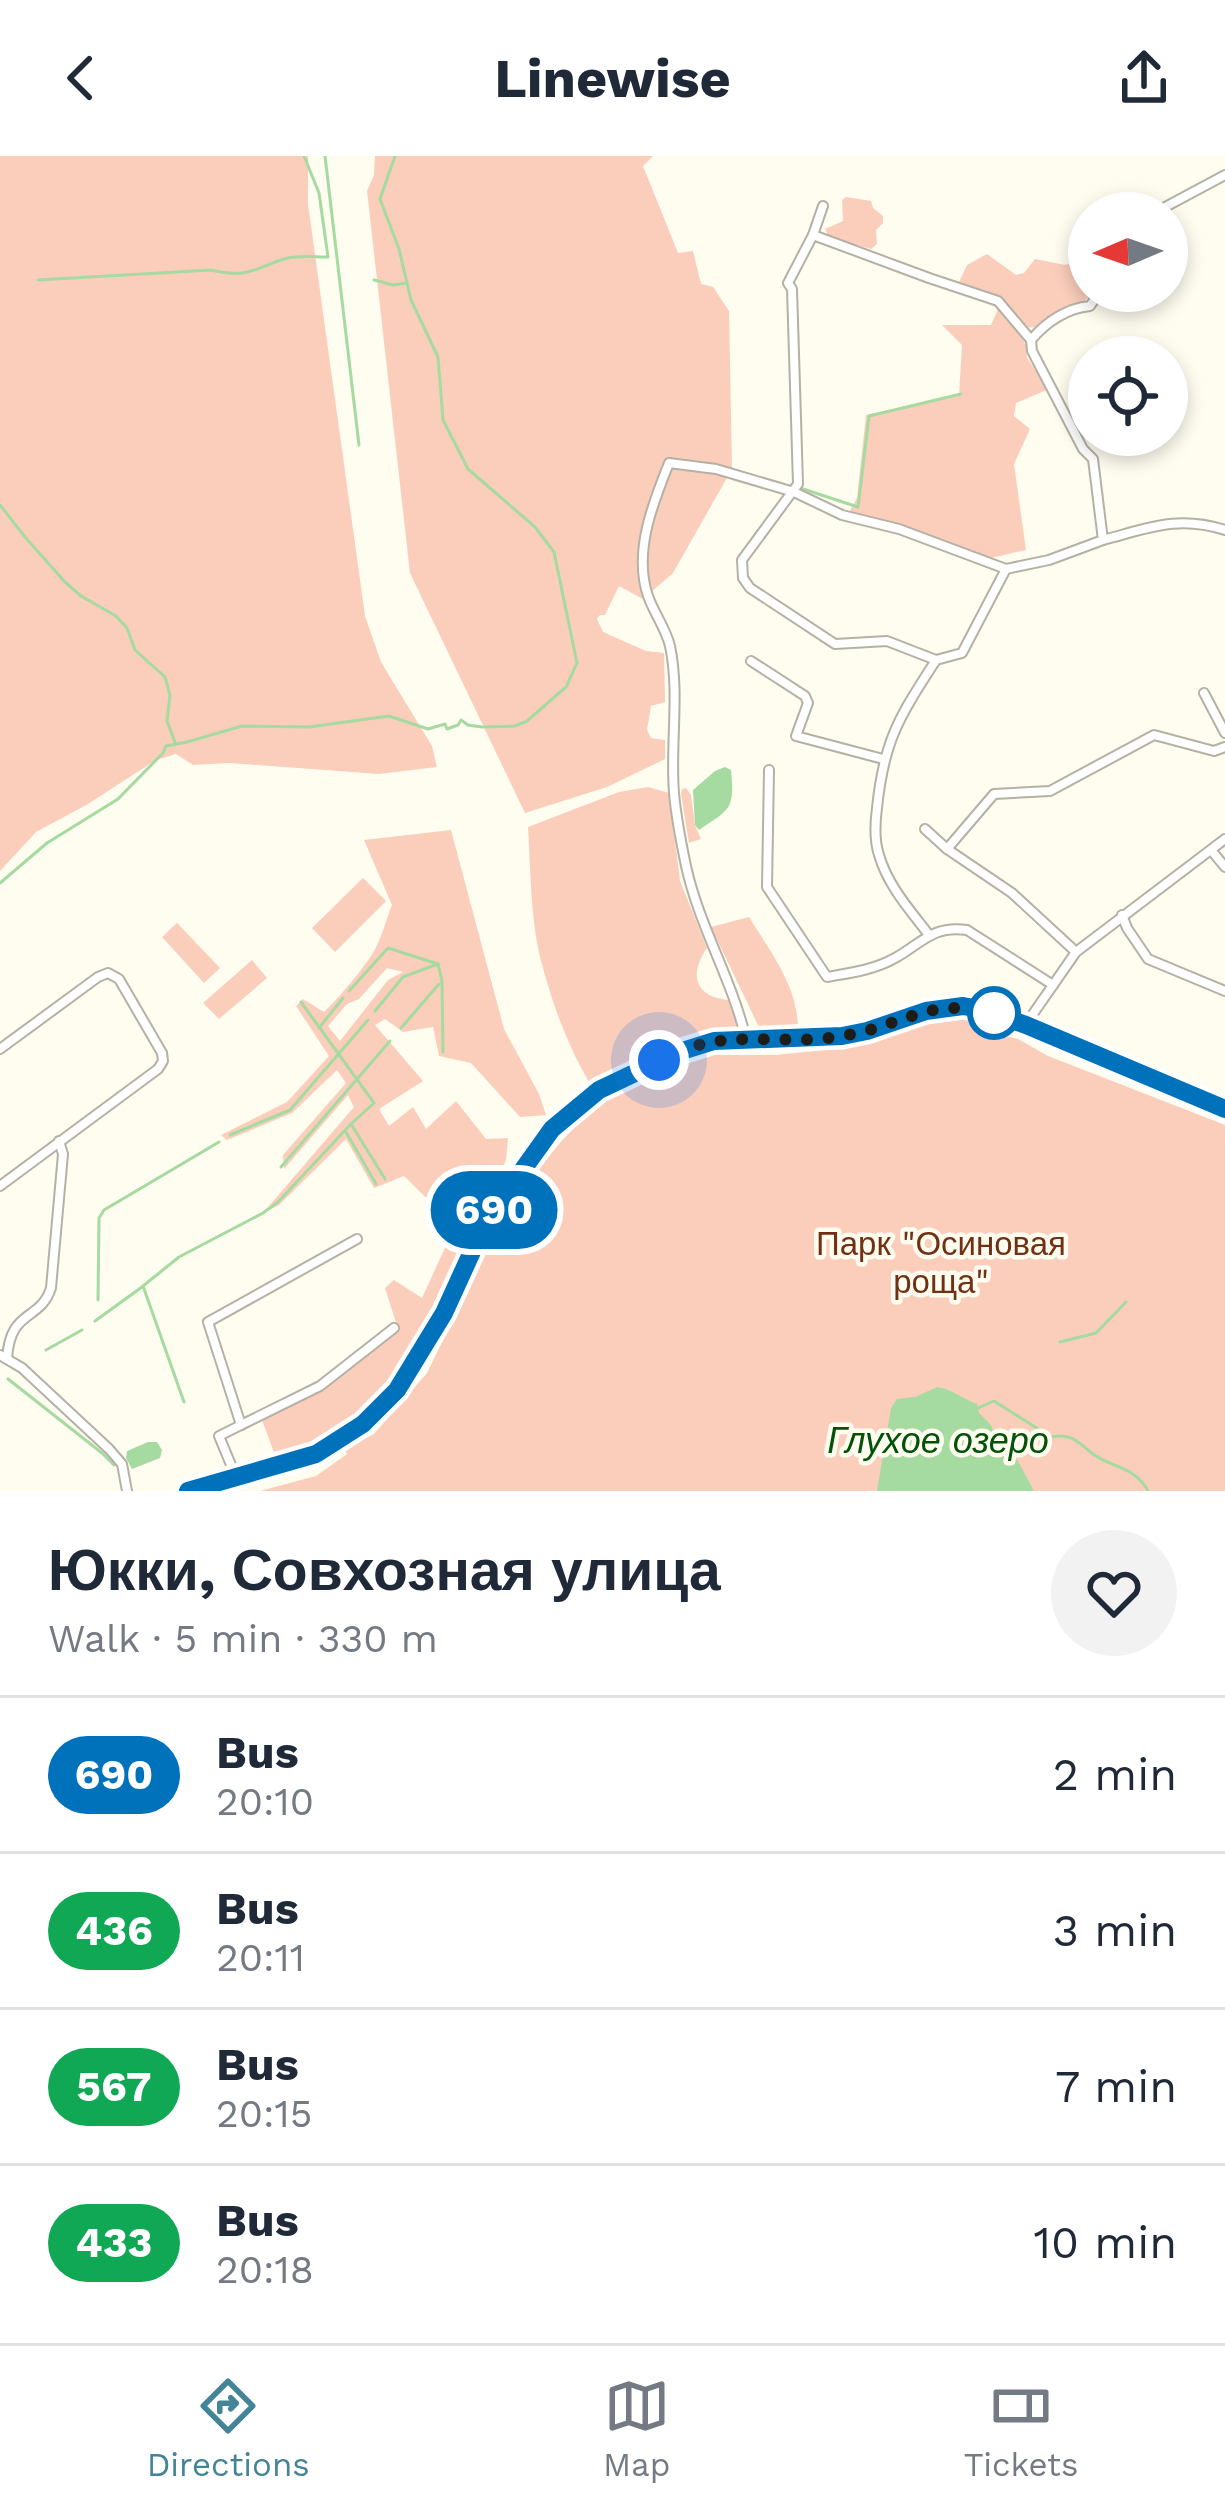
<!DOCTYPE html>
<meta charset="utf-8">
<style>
:root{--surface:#fff;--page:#f2f2f3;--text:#1f2937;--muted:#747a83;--line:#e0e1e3;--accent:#438497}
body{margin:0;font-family:"Work Sans",sans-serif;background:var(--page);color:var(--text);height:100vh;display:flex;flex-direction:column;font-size:45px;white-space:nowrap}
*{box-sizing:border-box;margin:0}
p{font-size:39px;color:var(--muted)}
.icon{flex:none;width:66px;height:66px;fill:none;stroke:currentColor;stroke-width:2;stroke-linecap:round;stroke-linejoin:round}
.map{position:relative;height:1335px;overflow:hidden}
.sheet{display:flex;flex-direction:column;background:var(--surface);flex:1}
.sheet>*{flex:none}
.badge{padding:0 24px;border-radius:39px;font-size:42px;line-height:78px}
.needle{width:78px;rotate:268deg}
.controls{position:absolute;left:1068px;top:36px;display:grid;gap:24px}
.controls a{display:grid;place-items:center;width:120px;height:120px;border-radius:50%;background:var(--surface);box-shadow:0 6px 18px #0003;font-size:60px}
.you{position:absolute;width:60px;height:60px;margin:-30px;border:9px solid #fff;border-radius:50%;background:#1a73e8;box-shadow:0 0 0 18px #1a73e833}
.map>.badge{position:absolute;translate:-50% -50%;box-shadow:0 0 0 6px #fff}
.round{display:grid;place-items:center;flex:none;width:126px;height:126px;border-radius:63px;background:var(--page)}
.headline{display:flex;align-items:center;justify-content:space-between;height:204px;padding:0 48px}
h1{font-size:57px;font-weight:700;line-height:90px}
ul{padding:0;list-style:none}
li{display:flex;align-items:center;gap:36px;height:156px;padding:0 48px;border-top:3px solid var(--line)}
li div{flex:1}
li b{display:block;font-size:45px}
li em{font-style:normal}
li .badge{min-width:132px;font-weight:700;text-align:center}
header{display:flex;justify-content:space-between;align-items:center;height:156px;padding:0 48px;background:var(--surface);font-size:54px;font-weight:700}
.dock{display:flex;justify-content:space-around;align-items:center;height:168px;border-top:3px solid var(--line);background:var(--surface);font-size:33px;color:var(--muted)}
.dock a{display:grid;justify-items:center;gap:6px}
.dock .active{color:var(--accent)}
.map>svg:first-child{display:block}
.green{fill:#fbcebc;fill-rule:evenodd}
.water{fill:#a5daa1}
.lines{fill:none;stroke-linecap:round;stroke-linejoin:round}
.stream{stroke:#a5daa1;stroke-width:3}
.minor-casing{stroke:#b5b1a4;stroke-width:12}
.primary-casing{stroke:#dbdbda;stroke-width:18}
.minor{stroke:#fff;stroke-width:8}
.primary{stroke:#f2c794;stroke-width:14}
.line-casing{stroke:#fff;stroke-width:27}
.line{stroke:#0072bc;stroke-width:18}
.walk{stroke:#1d1c17;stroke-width:12;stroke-dasharray:0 21.6}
.stop-dot{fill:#fff;stroke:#0072bc;stroke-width:6}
.labels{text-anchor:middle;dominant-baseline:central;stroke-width:9;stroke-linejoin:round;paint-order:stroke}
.park-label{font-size:33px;fill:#713013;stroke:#fffcf0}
.water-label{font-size:36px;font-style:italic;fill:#025207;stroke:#fffcf0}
</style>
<header><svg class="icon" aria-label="back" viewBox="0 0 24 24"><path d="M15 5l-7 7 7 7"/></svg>Linewise<svg class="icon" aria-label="share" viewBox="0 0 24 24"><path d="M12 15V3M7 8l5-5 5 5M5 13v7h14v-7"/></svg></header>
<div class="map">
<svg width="1225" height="1335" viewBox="0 0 1225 1335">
<rect width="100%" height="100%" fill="#fffcf0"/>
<g class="green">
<path d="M0,0H308V48L365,460L381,506L432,590L437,611L379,618L229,607L193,609L176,598L156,604L88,648L36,676L0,715Z"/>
<path d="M375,0H653L643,10L678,97L693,95L701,128L713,131L729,155L732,313L673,417L643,443L619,430L605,459H600L597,463L603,476L646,495L664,497L665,546L651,550L647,574L651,582L665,584V603L607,631L525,657L410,417L367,35L374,19Z"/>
<path d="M846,41L871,45L873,52L883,60V67L876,74L877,88L871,93L829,81L825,73L843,65L842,44Z"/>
<path d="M987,98L1016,119L1024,117L1035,103L1065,109L1089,101V135H1094L1084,145L1072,148L1036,171L1025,172C1006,138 988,142 959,126L967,109Z"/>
<path d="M998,153L1011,164L1026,189L1027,202L1049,233L1016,247L1014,260L1030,273L1014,308L1026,394L991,402L895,369L848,358L857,342L866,259L959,239L962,189L942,169H991Z"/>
<path d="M648,631L669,637L680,725L707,792C688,819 695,842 731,844L739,875C691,872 633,907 589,926C569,892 553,850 543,812C530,767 531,717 528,671L619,636Z"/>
<path d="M686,632L691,639L695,669L701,683L689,687L681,638L682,633Z"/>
<path d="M451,674L504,873L539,938L546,959L520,961L471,907L439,900L433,871L403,876L385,863L375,869L423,925L379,953L389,970L413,951L426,973L456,945L486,983L508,982L506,1004L467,1084L457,1112L387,1228L351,1266L322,1284L276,1302L262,1264L322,1232L398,1173L385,1132L394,1124L422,1142L455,1070L404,1020L374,1032L346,983L279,1049L263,1057L354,951L348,939L284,1013L283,999L346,927L337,914L292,957L227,984L221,979L287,946L329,900L296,850L303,843L324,856C337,844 365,811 374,795C382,781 386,764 392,749L364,684ZM387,812L403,816L388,824L340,885L328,870L347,848L359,843Z"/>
<path d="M363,722L386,745L335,796L312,772Z"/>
<path d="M749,761C771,797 799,831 798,876L768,874L758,869L711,771Z"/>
<path d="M177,767L220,812L204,827L162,781Z"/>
<path d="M252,804L267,822L219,863L203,847Z"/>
<path d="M947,860L988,863L1009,881L1018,883L1048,900L1225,969V1335H260L316,1320L347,1298L344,1292L374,1278L427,1217L508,1051L559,988L596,948L618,930L702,899H775L845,892L876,886L923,866Z"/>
</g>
<g class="water">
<path d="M725,611L731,614C735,654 730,653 699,674L695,669L693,634L715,615Z"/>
<path d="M937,1231C952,1233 963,1243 977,1248L979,1257L991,1269L1001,1294L1018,1305L1034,1335H877L891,1252L897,1243L915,1241Z"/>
<path d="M148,1286H157L162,1294L160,1302L132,1313L126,1302L127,1295Z"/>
</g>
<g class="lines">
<g class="stream">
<path d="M325,0L359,289"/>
<path d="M38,124L211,114C250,123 253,112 288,102C300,99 315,101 328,101L319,37L304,0"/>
<path d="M374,124L393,129L407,127"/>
<path d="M800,332L858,351L869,260L961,238"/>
<path d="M0,349L25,381L65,426L81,440L116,460L127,472L135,494L165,521L170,539L167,565L175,586"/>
<path d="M0,727L47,687L118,643L163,597L166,590L187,586L242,570L309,571L389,560L428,573L445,568L447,573L458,569L461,564L468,569L482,571L515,570L527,565L566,531L577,507L554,396L535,371L468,313L443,264L438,201L411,144L399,93L380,43L395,0"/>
<path d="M349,835L388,792L438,808L442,825L443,896"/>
<path d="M301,846L374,947L351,968L385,1023"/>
<path d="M375,855L403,821L438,808"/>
<path d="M319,872L343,842"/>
<path d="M401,872L439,828"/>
<path d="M346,976L376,1028"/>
<path d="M230,979L290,954L368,864"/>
<path d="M281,1011L390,885"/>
<path d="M98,1144L99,1062L104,1054L219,986"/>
<path d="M95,1165L142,1131"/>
<path d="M1060,1186L1096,1177L1126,1146"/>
<path d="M46,1194L82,1174"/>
<path d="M8,1223L102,1297L114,1309"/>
<path d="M184,1246L143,1130L179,1101L263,1057L278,1046L351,968"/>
<path d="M978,1252L994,1245L1051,1281C1073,1277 1077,1286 1093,1298C1112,1312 1136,1311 1148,1335"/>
</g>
<g class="minor-casing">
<g id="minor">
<path d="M823,50L813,79L788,127L792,133L798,328L742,404L743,422L750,432L835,488L887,485L936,504"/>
<path d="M1154,57L1225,19"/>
<path d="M813,79L929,122L998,145L1031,184L1032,195L1083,293L1093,303L1103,384L1049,404L1006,413L962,497L936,504C900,560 884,583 877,652C875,667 874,684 879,699C888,730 910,754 929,779"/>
<path d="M1031,184C1046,166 1067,152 1090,150L1100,135"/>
<path d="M1103,384C1149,372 1178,359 1225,374"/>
<path d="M751,505L805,540L808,547L796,580L883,603"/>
<path d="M1204,537L1225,577"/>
<path d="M769,614L767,731L827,821C849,817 874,814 895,802C921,788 932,769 967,774L1053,829"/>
<path d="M925,673L947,693L1012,737L1076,796"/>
<path d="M947,693L994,638L1050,635L1154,579L1214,595L1225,591"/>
<path d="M1211,694L1225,711"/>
<path d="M1122,759L1127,772L1148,803L1225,835"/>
<path d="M1026,868L1076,796L1225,683"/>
<path d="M746,883C732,823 699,770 686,710C681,686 676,661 674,637C670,589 680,538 670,490C666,473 654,457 648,440C633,396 653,347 669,307L716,313L794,336L842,359L899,373L1006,413"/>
<path d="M0,893L98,821L108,817L119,823L162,897L163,905L158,913L0,1030"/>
<path d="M0,1199L22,1212L109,1293L122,1308L127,1335"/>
<path d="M7,1203C10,1152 40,1166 51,1132L63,998L59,985"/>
<path d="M241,1269L320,1230L394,1172"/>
<path d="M236,1321L219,1280L241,1269L208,1166L357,1083"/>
</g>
</g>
<g class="primary-casing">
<path id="primary" d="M188,1335C247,1318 317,1307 365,1267C413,1226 441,1164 466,1107C507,1018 555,953 645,911C667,901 690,889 713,886C749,880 786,886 822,883C871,879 915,848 963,851C993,852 1022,868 1049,879C1108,903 1166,928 1225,953"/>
</g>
<use href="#minor" class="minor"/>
<use href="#primary" class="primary"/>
</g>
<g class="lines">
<g class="line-casing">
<path id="line" d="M188,1335L316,1298L363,1268L397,1234L444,1157L486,1065L552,973L599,934L679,896L714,885L842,880L867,875L926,855L963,850L980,853L1026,869L1225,953"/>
</g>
<use href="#line" class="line"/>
<path class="walk" d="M659,904C676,897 693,889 712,886C755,879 799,888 842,880C904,870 929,840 994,857"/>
</g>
<circle class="stop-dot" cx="994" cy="857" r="24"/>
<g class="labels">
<g class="park-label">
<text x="941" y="1087">Парк "Осиновая<tspan x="941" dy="38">роща"</tspan></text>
</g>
<g class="water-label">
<text x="938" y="1285">Глухое озеро</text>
</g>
</g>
</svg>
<div class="controls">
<a><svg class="needle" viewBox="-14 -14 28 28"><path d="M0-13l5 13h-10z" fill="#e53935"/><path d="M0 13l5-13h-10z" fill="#747a83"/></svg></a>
<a><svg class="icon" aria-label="locate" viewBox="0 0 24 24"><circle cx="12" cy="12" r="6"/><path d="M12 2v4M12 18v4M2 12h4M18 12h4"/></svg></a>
</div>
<div class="you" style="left:659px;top:904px"></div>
<b class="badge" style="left:494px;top:1054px;background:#0072bc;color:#fff">690</b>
</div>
<section class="sheet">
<div class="headline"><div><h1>Юкки, Совхозная улица</h1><p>Walk · 5 min · 330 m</p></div><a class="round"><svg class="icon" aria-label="heart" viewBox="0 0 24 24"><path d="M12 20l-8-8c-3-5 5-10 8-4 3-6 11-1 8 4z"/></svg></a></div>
<ul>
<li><span class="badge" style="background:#0072bc;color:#fff">690</span><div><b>Bus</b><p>20:10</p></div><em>2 min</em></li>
<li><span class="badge" style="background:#10a855;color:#fff">436</span><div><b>Bus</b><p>20:11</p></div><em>3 min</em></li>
<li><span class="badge" style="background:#10a855;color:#fff">567</span><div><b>Bus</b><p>20:15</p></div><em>7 min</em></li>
<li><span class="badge" style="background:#10a855;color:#fff">433</span><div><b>Bus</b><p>20:18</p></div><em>10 min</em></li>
</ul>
</section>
<nav class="dock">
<a class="active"><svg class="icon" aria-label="directions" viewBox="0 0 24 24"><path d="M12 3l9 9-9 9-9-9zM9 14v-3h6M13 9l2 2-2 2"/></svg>Directions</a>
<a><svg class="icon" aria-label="map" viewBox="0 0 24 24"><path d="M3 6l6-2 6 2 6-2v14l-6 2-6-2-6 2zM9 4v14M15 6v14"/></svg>Map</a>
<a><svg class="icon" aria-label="tickets" viewBox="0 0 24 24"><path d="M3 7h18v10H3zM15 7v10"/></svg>Tickets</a>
</nav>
